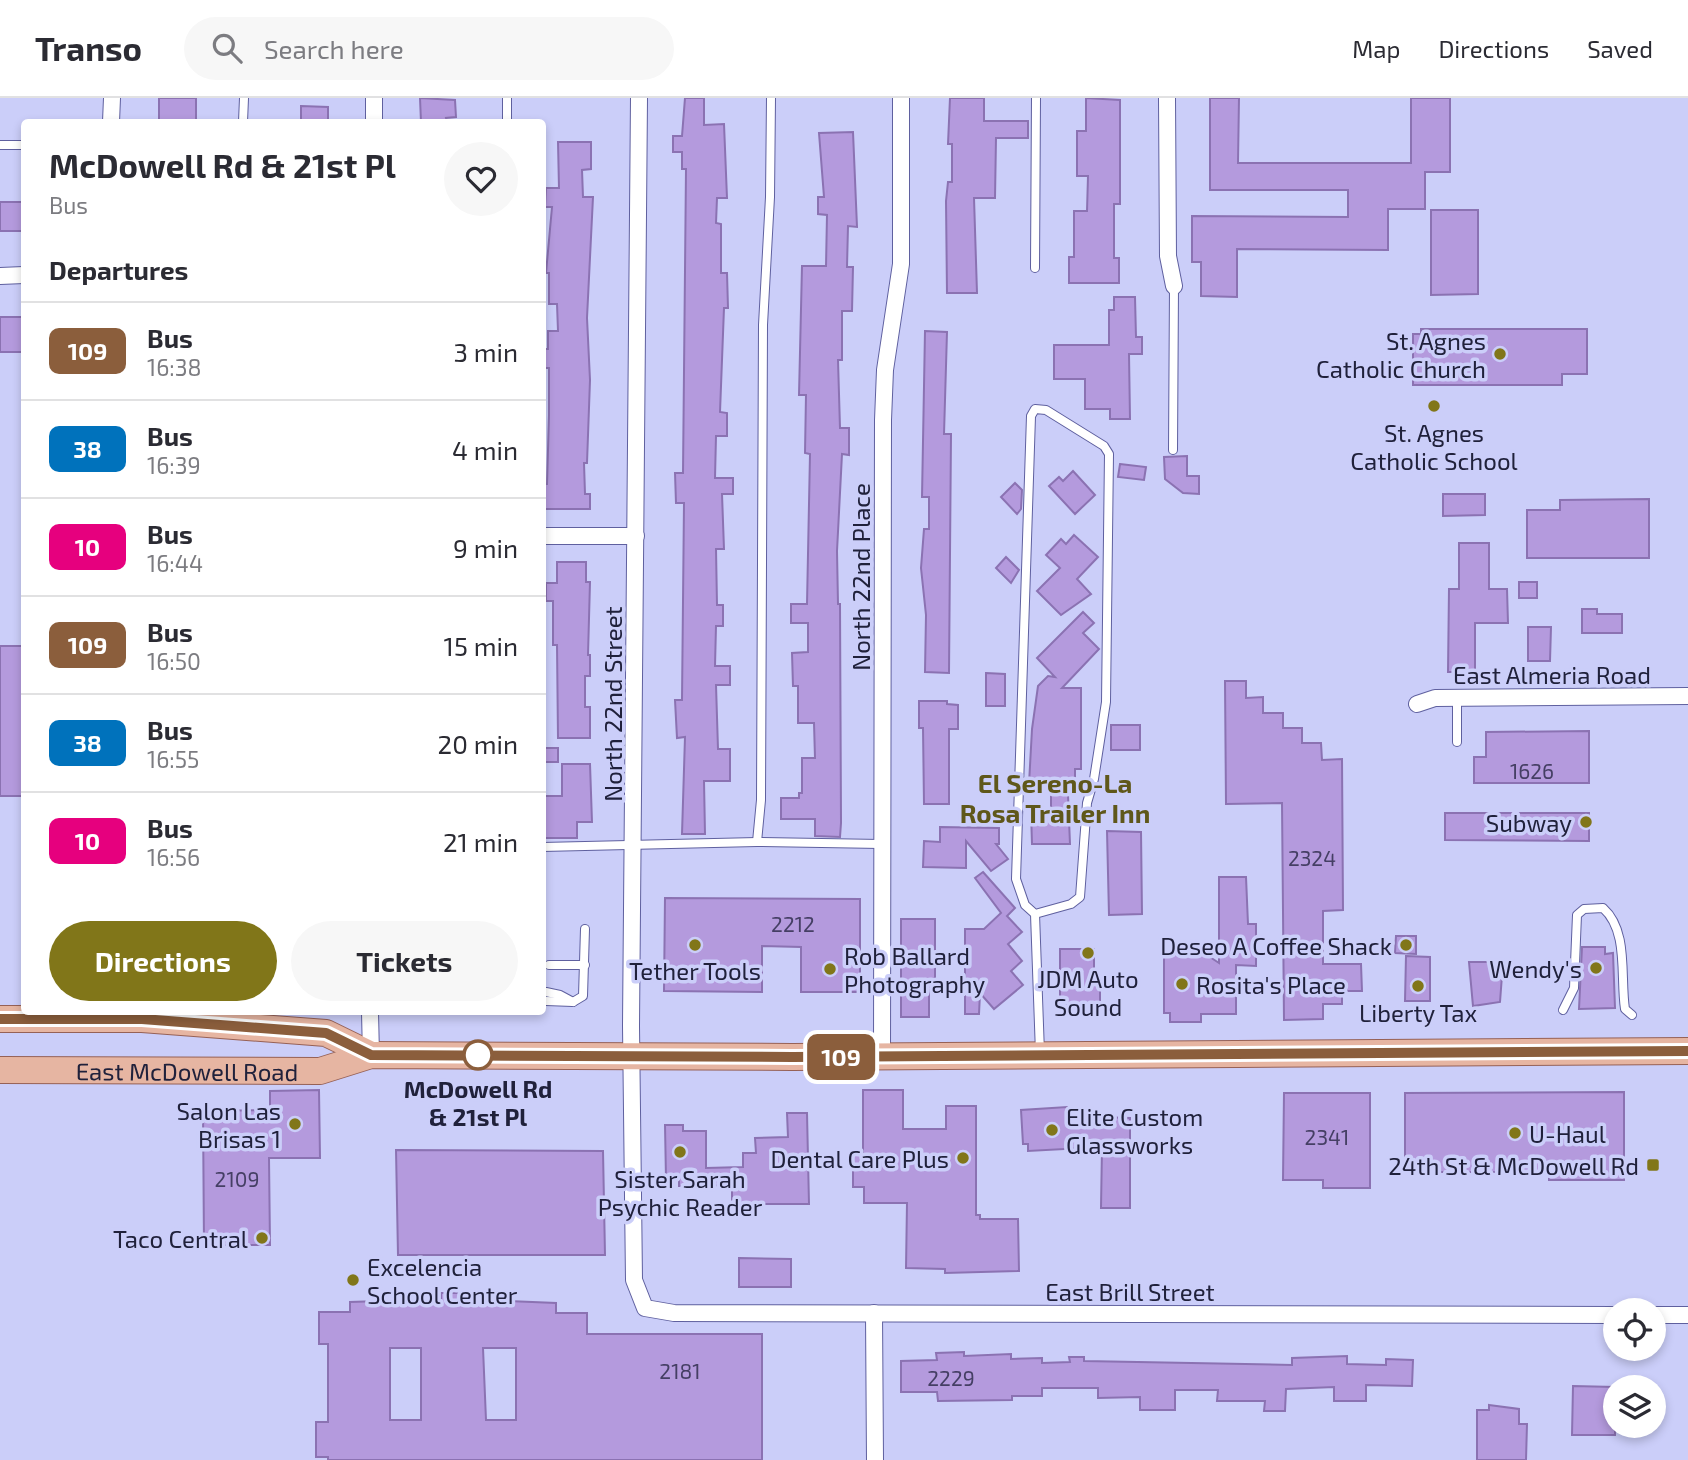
<!DOCTYPE html>
<style>
:root{--surface:#fff;--page:#f7f7f7;--text:#2b2b33;--muted:#7c7c81;--line:#e1e1e2;--accent:#817619}
body{margin:0;font-family:"Exo 2",sans-serif;background:var(--page);color:var(--text);height:100vh;display:flex;flex-direction:column;font-size:26px;white-space:nowrap}
*{box-sizing:border-box;margin:0}
p{font-size:23px;color:var(--muted)}
.icon{flex:none;width:38px;height:38px;fill:none;stroke:currentColor;stroke-width:2;stroke-linecap:round;stroke-linejoin:round}
.map{position:relative;flex:1;overflow:hidden}
.side{position:absolute;left:21px;top:21px;width:525px;height:896px;display:flex;flex-direction:column;background:var(--surface);border-radius:7px;box-shadow:0 4px 10px #0003}
.side>*{flex:none}
.badge{padding:0 14px;border-radius:10px;font-size:24px;line-height:46px}
.buttons{position:absolute;left:1603px;top:1200px;display:grid;gap:14px}
.buttons a{display:grid;place-items:center;width:63px;height:63px;border-radius:50%;background:var(--surface);box-shadow:0 4px 10px #0003;font-size:35px}
.map>.badge{position:absolute;translate:-50% -50%;box-shadow:0 0 0 4px #fff}
h2{padding:0 28px;font-size:26px;line-height:63px}
.round{display:grid;place-items:center;flex:none;width:74px;height:74px;border-radius:37px;background:var(--page)}
.headline{display:flex;align-items:center;justify-content:space-between;height:119px;padding:0 28px}
h1{font-size:33px;font-weight:700;line-height:52px}
.button{display:flex;gap:14px;margin-top:auto;padding:14px 28px}
.button a{flex:1;height:80px;border-radius:42px;background:var(--accent);color:#fff;font-size:28px;font-weight:700;line-height:80px;text-align:center}
.button a+a{background:var(--page);color:var(--text)}
ul{padding:0;list-style:none}
li{display:flex;align-items:center;gap:21px;height:98px;padding:0 28px;border-top:2px solid var(--line)}
li div{flex:1}
li b{display:block;font-size:26px}
li em{font-style:normal}
li .badge{min-width:77px;font-weight:700;text-align:center}
header{display:flex;align-items:center;gap:42px;box-sizing:border-box;height:98px;padding:0 35px;background:var(--surface);border-bottom:2px solid var(--line)}
header strong{font-size:33px}
nav{display:flex;gap:38px;margin-inline-start:auto;font-size:24px}
.search{width:490px;height:63px;background:var(--page);display:flex;align-items:center;gap:18px;box-sizing:border-box;padding:0 24px;border-radius:38px;color:var(--muted);font-size:26px}
.map>svg:first-child{display:block}
.building{fill:#b49add;stroke:#8b72b2;stroke-width:2;fill-rule:evenodd}
.lines{fill:none;stroke-linecap:round;stroke-linejoin:round}
.lane-casing{stroke:#5f609f;stroke-width:10}
.street-casing{stroke:#5f609f;stroke-width:18}
.primary-casing{stroke:#966156;stroke-width:28}
.lane{stroke:#fff;stroke-width:8}
.street{stroke:#fff;stroke-width:16}
.primary{stroke:#e6b5a2;stroke-width:26}
.line-casing{stroke:#fff;stroke-width:16}
.line{stroke:#8b5e3c;stroke-width:10}
.poi-dot{fill:#817619;stroke:#cbcef9;stroke-width:2.5}
.stop-dot{fill:#fff;stroke:#8b5e3c;stroke-width:3.5}
.labels{text-anchor:middle;dominant-baseline:central;stroke-width:7;stroke-linejoin:round;paint-order:stroke}
.number-label{font-size:21px;fill:#453f64}
.poi-label{font-size:24px;fill:#20213b;stroke:#cbcef9;text-anchor:end}
.street-label{font-size:24px;fill:#20213b;stroke:#cbcef9}
.stop-label{font-size:24px;font-weight:bold;fill:#20213b;stroke:#cbcef9}
.neighbourhood-label{font-size:26px;font-weight:bold;fill:#5f571a;stroke:#cbcef9}
</style>
<header>
<strong>Transo</strong>
<div class="search"><svg class="icon" aria-label="search" viewBox="0 0 24 24"><circle cx="10" cy="10" r="6"/><path d="M15 15l6 6"/></svg>Search here</div>
<nav><a>Map</a><a>Directions</a><a>Saved</a></nav>
</header>
<div class="map">
<svg width="1688" height="1362" viewBox="0 0 1688 1362">
<rect width="100%" height="100%" fill="#cbcef9"/>
<g class="building">
<rect x="159" y="0" width="37" height="24"/>
<path d="M420,0L455,2L456,19L446,20L447,24H421Z"/>
<path d="M685,0H704V27L724,26L727,100H717L716,125L721,126V175H727L728,210H724L720,314L727,315V338H716L715,380H733V396H722L724,451H716L717,507H723V528H716L715,568H730V587H716L718,651H730V683H704L705,736H682L685,639L677,640L675,602H682L684,405H676L675,375H683L686,71H682V54H673V38H682Z"/>
<path d="M950,0H984V23H1028V40H996L995,100H974L977,195H947L946,103L948,84H952V46H948Z"/>
<path d="M1086,0L1120,2V106H1114V160H1119V185H1069V159H1074V113H1087L1088,78H1077V33H1086Z"/>
<path d="M1210,0H1239L1238,65H1411V0H1450V74H1425V111H1388V152L1237,151V199L1201,198V164H1192V118L1348,119V92H1210Z"/>
<path d="M301,8L328,9V24H301Z"/>
<path d="M853,34L857,129L848,128L847,169H853L852,213H842V262H838L840,330H849V357L842,356L837,453L838,506H840L841,725L840,739L815,738V721H781V700H799V695H802V660H815L814,625H798V588H793L792,555L808,554V525H791V506H807L810,356L805,355L806,297H799L802,168H826L827,117L818,116V99H824L819,35Z"/>
<path d="M558,44H591V71L582,72L583,99H593L587,220L590,282L587,365H584L585,396H590V411H542V386H547L549,317V270H542V251H548V233H558L557,206H549V175H546L552,109H545L546,90H559Z"/>
<rect x="0" y="104" width="24" height="29"/>
<path d="M1431,112H1478V196L1431,197Z"/>
<path d="M1114,199H1135L1136,239H1142V256H1129L1130,321H1110V311H1085V281H1054V247H1109V212H1114Z"/>
<rect x="0" y="219" width="24" height="35"/>
<path d="M1421,231H1587V276H1562V287H1413V236H1421Z"/>
<path d="M925,233L947,234L944,336H951L949,575L925,574L926,517L921,470L924,431H929V399H922Z"/>
<path d="M1187,358V378H1199V396L1183,395L1165,381L1164,359Z"/>
<path d="M1120,366L1146,369L1144,382L1118,379Z"/>
<path d="M1073,373L1095,397L1075,416L1049,388L1059,379L1063,383Z"/>
<path d="M1015,385L1022,392L1021,411L1017,416L1001,399Z"/>
<path d="M1443,396H1485V417L1443,418Z"/>
<path d="M1649,401V460H1527V412H1560V402Z"/>
<path d="M1074,437L1098,459L1077,481L1091,496L1061,517L1037,493L1060,470L1046,457L1061,441L1066,446Z"/>
<path d="M1459,445H1489V491H1507L1508,525H1475V574H1448L1449,491H1459Z"/>
<path d="M1006,459L1019,472L1011,485L996,470Z"/>
<path d="M557,464H586V484H590L588,557H590V578H585V609H590V640H558L557,547H553V503H546V485H557Z"/>
<rect x="1519" y="484" width="18" height="16"/>
<path d="M1582,511H1597V516H1622V535H1582Z"/>
<path d="M1083,514L1094,525L1083,535L1099,551L1062,590H1081V671H1075V697H1068L1070,746H1032L1031,714H1051V686H1029L1032,631L1038,588L1048,578L1055,579L1037,560Z"/>
<path d="M1528,529H1551L1550,563H1528Z"/>
<rect x="0" y="548" width="24" height="150"/>
<path d="M986,575L1005,576V608H986Z"/>
<path d="M1225,583H1246V600L1263,599V615H1283V630H1302V645H1321L1322,662L1342,661L1343,812L1323,813V866H1361L1362,893H1342V906H1323V921L1284,922L1282,705L1226,706Z"/>
<path d="M919,603H947V606L958,607V631H949V706H924L923,630H919Z"/>
<rect x="1111" y="627" width="29" height="25"/>
<path d="M1589,633V685H1474V659H1486V634Z"/>
<rect x="542" y="650" width="16" height="14"/>
<path d="M562,666H590L592,724H577V740H544L542,698H562Z"/>
<path d="M1445,715H1589V743L1445,742Z"/>
<path d="M940,729L999,730V746H996L1008,761L991,773L966,743V770L923,769L924,743L940,744Z"/>
<path d="M1107,733L1141,734L1142,816L1109,817Z"/>
<path d="M983,774L1015,810L1007,818L1022,834L1008,846L1022,863L1011,873L1023,887L994,911L980,895L979,916H965V831H984L1001,815L975,780Z"/>
<path d="M1219,779H1246L1248,826H1256V868L1236,867V916H1201V924H1170V915H1164V857H1178V848H1193L1219,865Z"/>
<path d="M665,800L860,801V894H801V849L762,848V894L664,893Z"/>
<path d="M901,821H935V892H929V919H901Z"/>
<path d="M1396,838H1416V856L1395,855Z"/>
<path d="M1582,849H1605V856L1613,855L1615,910L1579,911Z"/>
<path d="M1060,851H1094V870L1100,884V907H1060Z"/>
<path d="M1406,858L1430,859V903H1405Z"/>
<path d="M1469,864H1503L1500,904L1473,908Z"/>
<path d="M319,992L320,1060H269L270,1147H204L203,1013L270,1012V993Z"/>
<path d="M863,992H903V1031H946V1008H976V1117H980V1121H1018L1019,1173L945,1175V1171L906,1170L907,1105H864V1089H853V1057H863Z"/>
<path d="M1624,994V1082H1549V1074H1405V995Z"/>
<path d="M1284,995H1370V1090H1323V1082H1283Z"/>
<path d="M1067,1009L1068,1018L1130,1020V1110H1101L1102,1049L1028,1053V1046H1023L1021,1012Z"/>
<path d="M787,1015H807L809,1106H732V1087L679,1088V1081H666L665,1027H683V1033H706V1070L743,1069V1055H756L755,1040L788,1039Z"/>
<path d="M396,1052L603,1053L605,1157H398Z"/>
<path d="M739,1160L791,1161V1189H739Z"/>
<path d="M441,1195H465V1201L556,1205V1215H587V1236H762V1362H328V1359H316V1324H328V1246H319V1214H350V1204L441,1201ZM390,1250H421V1322H390ZM483,1250H516V1322H486Z"/>
<path d="M964,1254V1258L1011,1256V1261L1042,1260V1265L1070,1264L1069,1259H1084V1263L1292,1267V1260L1347,1258V1266L1386,1267V1261L1413,1262L1412,1288L1366,1287V1303H1334V1289L1286,1291L1285,1313H1264L1265,1303H1217L1218,1292H1175V1312H1140V1299L1098,1300V1290H1042V1298H1012V1302L938,1303L937,1294H901V1263L937,1262L936,1255Z"/>
<path d="M1573,1288L1615,1289V1337H1572Z"/>
<path d="M1489,1307L1519,1311V1326H1527L1526,1362H1477V1312H1489Z"/>
</g>
<g class="lines">
<g class="lane-casing">
<g id="lane">
<path d="M243,24L244,0"/>
<path d="M507,24V0"/>
<path d="M0,47H24"/>
<path d="M1035,170L1036,0"/>
<path d="M1173,352L1174,188"/>
<path d="M1457,644V600"/>
<path d="M757,744L761,702L763,227L770,99L771,0"/>
<path d="M542,749L757,744L881,746"/>
<path d="M1035,816L1071,806L1080,799L1087,705L1094,681L1106,604L1109,356L1104,348L1046,312L1035,311L1031,318L1016,781L1025,807L1035,816L1040,955"/>
<path d="M549,867H585"/>
<path d="M546,894L560,897L573,904"/>
<path d="M546,903L573,904L583,898L585,831"/>
<path d="M1563,912L1574,890L1577,817L1584,811L1603,810C1629,833 1620,879 1625,911L1632,917"/>
</g>
</g>
<g class="street-casing">
<g id="street">
<path d="M639,0L631,928L634,1182L645,1210L674,1215L1615,1217"/>
<path d="M1167,0L1168,158L1174,188"/>
<path d="M111,24L112,0"/>
<path d="M374,24V0"/>
<path d="M0,178L24,177"/>
<path d="M542,438H636"/>
<path d="M1417,606L1435,600L1688,598"/>
<path d="M370,914L371,957"/>
<path d="M882,959L883,322L885,272L901,166V0"/>
<path d="M874,1215L875,1362"/>
<path d="M1654,1217H1688"/>
</g>
</g>
<g class="primary-casing">
<g id="primary">
<path d="M0,921H142L326,935L371,957"/>
<path id="s1" d="M0,972L320,973L371,957L792,959L1688,953"/>
</g>
</g>
<use href="#lane" class="lane"/>
<use href="#street" class="street"/>
<use href="#primary" class="primary"/>
</g>
<g class="lines">
<g class="line-casing">
<path id="line" d="M0,921H142L326,935L371,957L792,959L1688,953"/>
</g>
<use href="#line" class="line"/>
</g>
<g class="poi-dot">
<circle cx="1500" cy="256" r="7"/>
<circle cx="1434" cy="308" r="7"/>
<circle cx="1586" cy="724" r="7"/>
<circle cx="695" cy="847" r="7"/>
<circle cx="1406" cy="847" r="7"/>
<circle cx="1088" cy="855" r="7"/>
<circle cx="1596" cy="870" r="7"/>
<circle cx="830" cy="871" r="7"/>
<circle cx="1182" cy="886" r="7"/>
<circle cx="1418" cy="888" r="7"/>
<circle cx="295" cy="1026" r="7"/>
<circle cx="1052" cy="1032" r="7"/>
<circle cx="1515" cy="1035" r="7"/>
<circle cx="680" cy="1054" r="7"/>
<circle cx="963" cy="1060" r="7"/>
<rect x="1646" y="1060" width="14" height="14" rx="3.5"/>
<circle cx="262" cy="1140" r="7"/>
<circle cx="353" cy="1182" r="7"/>
</g>
<circle class="stop-dot" cx="478" cy="957" r="14"/>
<g class="labels">
<g class="number-label">
<text x="1532" y="672">1626</text>
<text x="1312" y="759">2324</text>
<text x="793" y="825">2212</text>
<text x="1327" y="1038">2341</text>
<text x="237" y="1080">2109</text>
<text x="680" y="1272">2181</text>
<text x="951" y="1279">2229</text>
</g>
<g class="poi-label">
<text x="1486" y="242">St. Agnes<tspan x="1486" dy="28">Catholic Church</tspan></text>
<text x="1434" y="334" text-anchor="middle">St. Agnes<tspan x="1434" dy="28">Catholic School</tspan></text>
<text x="1572" y="724">Subway</text>
<text x="1392" y="847">Deseo A Coffee Shack</text>
<text x="844" y="857" text-anchor="start">Rob Ballard<tspan x="844" dy="28">Photography</tspan></text>
<text x="1582" y="870">Wendy's</text>
<text x="695" y="872" text-anchor="middle">Tether Tools</text>
<text x="1088" y="880" text-anchor="middle">JDM Auto<tspan x="1088" dy="28">Sound</tspan></text>
<text x="1196" y="886" text-anchor="start">Rosita's Place</text>
<text x="1418" y="914" text-anchor="middle">Liberty Tax</text>
<text x="281" y="1012">Salon Las<tspan x="281" dy="28">Brisas 1</tspan></text>
<text x="1066" y="1018" text-anchor="start">Elite Custom<tspan x="1066" dy="28">Glassworks</tspan></text>
<text x="1529" y="1035" text-anchor="start">U-Haul</text>
<text x="949" y="1060">Dental Care Plus</text>
<text x="1639" y="1067">24th St &amp; McDowell Rd</text>
<text x="680" y="1080" text-anchor="middle">Sister Sarah<tspan x="680" dy="28">Psychic Reader</tspan></text>
<text x="248" y="1140">Taco Central</text>
<text x="367" y="1168" text-anchor="start">Excelencia<tspan x="367" dy="28">School Center</tspan></text>
</g>
<g class="street-label">
<text transform="translate(860 479) rotate(-90)">North 22nd Place</text>
<text x="1552" y="576">East Almeria Road</text>
<text transform="translate(612 606) rotate(-90)">North 22nd Street</text>
<text stroke="none"><textPath href="#s1" startOffset="187">East McDowell Road</textPath></text>
<text x="1130" y="1193">East Brill Street</text>
</g>
<g class="stop-label">
<text x="478" y="990">McDowell Rd<tspan x="478" dy="28">&amp; 21st Pl</tspan></text>
</g>
<g class="neighbourhood-label">
<text x="1055" y="684">El Sereno-La<tspan x="1055" dy="30">Rosa Trailer Inn</tspan></text>
</g>
</g>
</svg>
<div class="buttons">
<a><svg class="icon" aria-label="locate" viewBox="0 0 24 24"><circle cx="12" cy="12" r="6"/><path d="M12 2v4M12 18v4M2 12h4M18 12h4"/></svg></a>
<a><svg class="icon" aria-label="layers" viewBox="0 0 24 24"><path d="M12 4l9 5-9 5-9-5zM3 14l9 5 9-5"/></svg></a>
</div>
<b class="badge" style="left:841px;top:959px;background:#8b5e3c;color:#fff">109</b>
<section class="side">
<div class="headline"><div><h1>McDowell Rd &amp; 21st Pl</h1><p>Bus</p></div><a class="round"><svg class="icon" aria-label="heart" viewBox="0 0 24 24"><path d="M12 20l-8-8c-3-5 5-10 8-4 3-6 11-1 8 4z"/></svg></a></div>
<h2>Departures</h2>
<ul>
<li><span class="badge" style="background:#8b5e3c;color:#fff">109</span><div><b>Bus</b><p>16:38</p></div><em>3 min</em></li>
<li><span class="badge" style="background:#0072bc;color:#fff">38</span><div><b>Bus</b><p>16:39</p></div><em>4 min</em></li>
<li><span class="badge" style="background:#e6007e;color:#fff">10</span><div><b>Bus</b><p>16:44</p></div><em>9 min</em></li>
<li><span class="badge" style="background:#8b5e3c;color:#fff">109</span><div><b>Bus</b><p>16:50</p></div><em>15 min</em></li>
<li><span class="badge" style="background:#0072bc;color:#fff">38</span><div><b>Bus</b><p>16:55</p></div><em>20 min</em></li>
<li><span class="badge" style="background:#e6007e;color:#fff">10</span><div><b>Bus</b><p>16:56</p></div><em>21 min</em></li>
</ul>
<div class="button"><a>Directions</a><a>Tickets</a></div>
</section>
</div>
